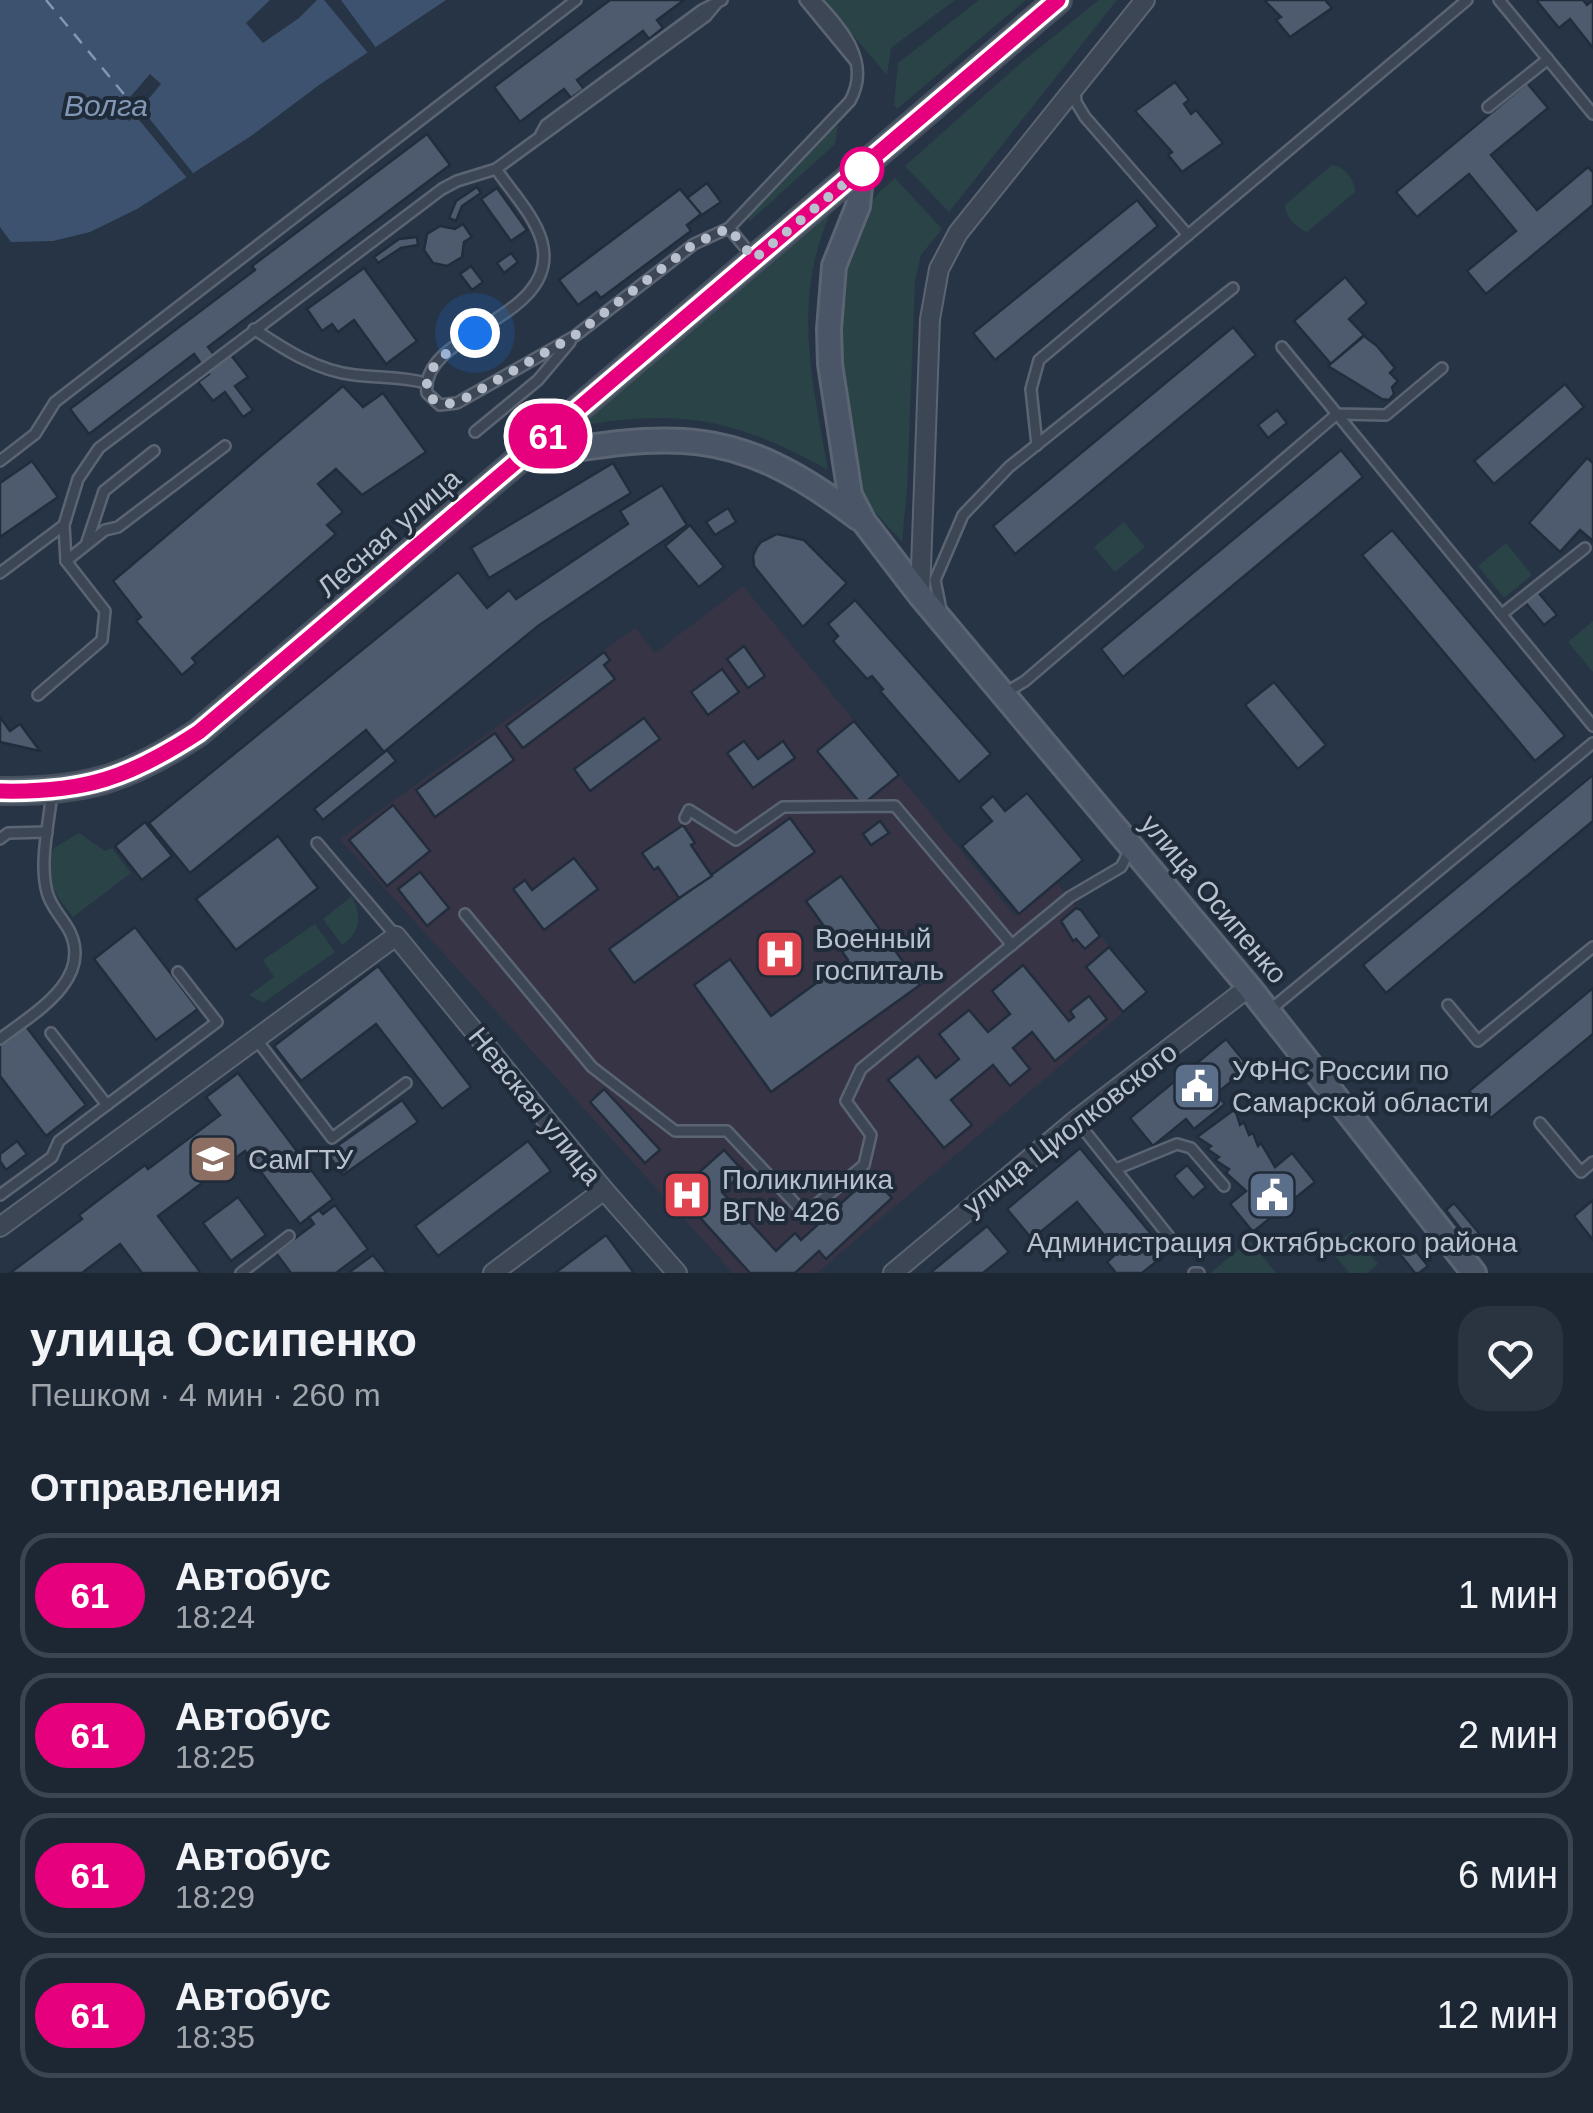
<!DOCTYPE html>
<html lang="ru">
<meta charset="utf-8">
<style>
:root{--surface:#1d2734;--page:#2a3340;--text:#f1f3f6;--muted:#a0a5ac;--line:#3b444f}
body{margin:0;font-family:Arial,sans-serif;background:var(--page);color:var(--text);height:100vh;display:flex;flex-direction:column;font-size:38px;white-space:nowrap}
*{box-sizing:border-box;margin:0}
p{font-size:32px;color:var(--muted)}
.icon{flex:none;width:55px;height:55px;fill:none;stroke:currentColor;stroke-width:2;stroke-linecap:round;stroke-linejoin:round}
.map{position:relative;height:1273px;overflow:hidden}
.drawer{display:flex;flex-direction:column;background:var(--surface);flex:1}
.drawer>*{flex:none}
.badge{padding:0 20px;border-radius:32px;font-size:35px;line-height:65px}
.you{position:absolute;width:50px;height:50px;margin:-25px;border:8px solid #fff;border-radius:50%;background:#1a73e8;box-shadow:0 0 0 15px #1a73e833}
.map>.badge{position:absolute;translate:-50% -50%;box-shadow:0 0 0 5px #fff}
h2{padding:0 30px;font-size:38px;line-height:90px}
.round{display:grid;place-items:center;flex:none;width:105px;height:105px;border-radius:30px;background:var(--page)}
.overview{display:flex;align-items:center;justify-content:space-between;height:170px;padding:0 30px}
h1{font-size:48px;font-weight:800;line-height:75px}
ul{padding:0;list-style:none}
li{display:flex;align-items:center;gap:30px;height:125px;margin:0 20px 15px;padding:0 10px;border:5px solid var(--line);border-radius:30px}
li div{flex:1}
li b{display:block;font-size:38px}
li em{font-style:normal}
li .badge{min-width:110px;font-weight:700;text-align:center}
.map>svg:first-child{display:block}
.medical{fill:#363445}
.green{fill:#294346}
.water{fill:#3d526e}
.pier{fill:#273445}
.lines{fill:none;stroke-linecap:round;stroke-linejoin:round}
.ferry{stroke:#8098b5;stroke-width:2.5;stroke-dasharray:12 10;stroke-linecap:butt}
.building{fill:#4e5b6e;stroke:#222d3c;stroke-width:2.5;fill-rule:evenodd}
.lane-casing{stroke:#5a6472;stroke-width:14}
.street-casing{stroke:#5a6472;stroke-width:22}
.secondary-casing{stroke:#5a6472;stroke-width:28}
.primary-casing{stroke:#454f5e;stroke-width:30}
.lane{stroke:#3c4654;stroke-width:9}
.street{stroke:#3c4654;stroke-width:18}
.secondary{stroke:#4a5567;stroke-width:22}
.primary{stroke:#5a6574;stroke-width:25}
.line-casing{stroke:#fff;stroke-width:22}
.line{stroke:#e6007e;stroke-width:15}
.walk{stroke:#b9c1ce;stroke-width:10;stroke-dasharray:0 18}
.stop-dot{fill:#fff;stroke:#e6007e;stroke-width:5}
.labels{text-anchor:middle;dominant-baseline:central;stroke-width:8;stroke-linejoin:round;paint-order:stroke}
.street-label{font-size:28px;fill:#b9c1ce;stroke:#202b3a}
.poi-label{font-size:28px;fill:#b9c1ce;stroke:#202b3a;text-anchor:start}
.water-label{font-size:30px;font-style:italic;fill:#8098b5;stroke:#202b3a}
</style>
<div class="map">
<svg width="1593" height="1273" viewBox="0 0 1593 1273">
<rect width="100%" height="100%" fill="#273445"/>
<path class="medical" d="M743,586L1015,916L1056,882L1147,992L817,1273H733L340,839L635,628L655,653Z"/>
<g class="green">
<path d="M823,0H955L891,48L887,75Z"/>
<path d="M979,0H1026L897,109L894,105L898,63Z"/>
<path d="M1099,0H1117L949,212L905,166L1022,62Z"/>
<path d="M838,125L835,144L749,222V214L757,200Z"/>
<path d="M1332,165C1344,166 1355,180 1355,192L1307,232C1297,229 1285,216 1285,205Z"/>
<path d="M895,178L942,229L921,255L915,281L907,490L902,541C890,528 875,515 867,500C837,447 830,281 856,225C864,207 880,191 895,178Z"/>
<path d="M830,214C792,302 812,379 828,470C739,420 681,408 580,426Z"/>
<path d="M1124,522L1145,547L1115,572L1094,547Z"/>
<path d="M1506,543L1532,575L1504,598L1478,566Z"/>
<path d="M1593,621V672L1568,642Z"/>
<path d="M79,833L105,851L112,848L131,873L73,917C56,895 39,876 54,848Z"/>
<path d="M352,896C362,918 361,931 342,945L323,919Z"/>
<path d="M315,924L335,952L263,1003L249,995L274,977L263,960Z"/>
<path d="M1352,1231L1378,1264L1367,1273H1349L1330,1249Z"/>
<path d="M1250,1241L1276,1273H1210Z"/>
</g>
<path class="water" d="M0,0H446L319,85L251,136L137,209L90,232L53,241L11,242L0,227Z"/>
<g class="pier">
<path d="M270,0H317L299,18L263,43L246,23Z"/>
<path d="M324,0H341L377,49L368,53Z"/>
<path d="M150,74L161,84L141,108L193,173L187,178L135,115L129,121L118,111Z"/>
</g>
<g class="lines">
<path class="ferry" d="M46,0L128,99"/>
</g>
<g class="building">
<path d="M610,0H684L657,20L663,28L649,39L643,31L577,80L584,89L571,98L564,89L520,122L494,87Z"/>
<path d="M1264,0H1325L1332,8L1290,37L1276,20L1281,17Z"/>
<path d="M1536,0H1583L1587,5L1593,0V48L1570,19L1559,28Z"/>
<path d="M1175,82L1189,100L1184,104L1191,114L1196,110L1223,143L1182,172L1168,155L1172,152L1135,111Z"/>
<path d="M1527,83L1548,108L1491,155L1537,210L1588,167L1593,172V205L1486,294L1467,271L1516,231L1469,174L1417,217L1396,192Z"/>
<path d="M427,134L450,165L208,347L221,363L231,355L248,377L235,386L253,410L243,417L225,392L213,401L198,382L209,374L194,354L89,434L70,409L255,270L252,266Z"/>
<path d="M707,183L721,202L687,225L691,231L601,298L596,292L578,305L559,280L680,189L687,198Z"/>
<path d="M477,187L481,193L462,206L456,221L449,218L456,201Z"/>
<path d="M497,188L527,230L511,241L481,199Z"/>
<path d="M680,189L701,214L687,225L691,231L601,298L596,292L578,305L559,280Z"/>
<path d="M1137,200L1158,226L995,360L973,333Z"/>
<path d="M463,224L472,237L464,242L462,257L447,266L433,263L424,250L427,234L440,226L455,229Z"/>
<path d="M417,237L418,245L401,248L378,263L374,257L399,239Z"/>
<path d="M511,253L518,262L504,273L497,263Z"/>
<path d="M471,266L483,282L472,290L460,274Z"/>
<path d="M364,268L417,341L386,364L354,320L338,332L332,324L322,331L307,309Z"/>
<path d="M1345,277L1367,303L1349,319L1364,335L1331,364L1294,321Z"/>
<path d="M1233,327L1256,355L1015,554L993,526Z"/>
<path d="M1364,336L1377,346L1395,368L1390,373L1398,381L1392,387L1394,394L1389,400L1382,399L1328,366Z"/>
<path d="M1565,384L1584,407L1494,484L1474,461Z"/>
<path d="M343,386L363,407L383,393L426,452L362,495L336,469L318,484L343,512L327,525L336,534L192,658L196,663L182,675L136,621L141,617L113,581Z"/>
<path d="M1277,410L1287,423L1268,438L1258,425Z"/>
<path d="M1341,450L1363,477L1123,677L1101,649Z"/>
<path d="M1587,458L1593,463V541L1580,530L1560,552L1529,523Z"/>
<path d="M32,461L58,497L0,537V483Z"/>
<path d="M613,463L631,493L489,578L471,548Z"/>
<path d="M662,485L687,525L538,626L384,752L366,730L190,873L149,823L458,572L487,608L509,590L516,599L628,524L620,511Z"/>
<path d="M728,508L736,522L715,535L706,522Z"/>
<path d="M690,525L724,567L699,587L665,546Z"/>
<path d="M1392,530L1565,736L1535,761L1362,555Z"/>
<path d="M777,534L804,540L847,583L803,627L754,566L753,556L757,547L761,542Z"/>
<path d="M1538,592L1557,615L1544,625L1525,602Z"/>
<path d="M855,600L991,754L959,782L880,691L883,689L872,676L867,679L833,641L838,636L828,624Z"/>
<path d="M744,646L765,676L748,688L727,659Z"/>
<path d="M604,652L610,660L604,665L615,679L523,748L506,726Z"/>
<path d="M722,669L739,692L708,715L691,692Z"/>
<path d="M1274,682L1326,745L1298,769L1245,705Z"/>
<path d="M0,717L10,731L20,724L40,751L0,742Z"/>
<path d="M644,718L660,739L590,791L574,769Z"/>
<path d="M854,721L899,775L862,805L817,751Z"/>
<path d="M495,733L514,760L435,817L416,790Z"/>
<path d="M744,741L758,759L783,741L795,758L753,788L727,753Z"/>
<path d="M387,750L396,761L323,820L314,809Z"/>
<path d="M1593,775V821L1386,993L1363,965Z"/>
<path d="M1027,793L1083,860L1019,914L962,846L992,821L980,807L993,796L1005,811Z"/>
<path d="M393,805L430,851L387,886L349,840Z"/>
<path d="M790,818L815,852L634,983L609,949Z"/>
<path d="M880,821L889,833L871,845L863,834Z"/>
<path d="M145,822L172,856L142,880L115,846Z"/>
<path d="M683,825L695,843L691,845L712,876L679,898L658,867L654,870L642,853Z"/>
<path d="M278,836L318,888L236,950L196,899ZM255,885L267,900L246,915L235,900Z"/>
<path d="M278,836L318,888L236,950L196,899Z"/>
<path d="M574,858L598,889L544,930L513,889L525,880L532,890Z"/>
<path d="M420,872L449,908L427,926L398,889Z"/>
<path d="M841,876L920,985L771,1092L694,985L730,959L771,1016L848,960L806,901Z"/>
<path d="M1076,908L1081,910L1100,936L1085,949L1076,939L1073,941L1061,921Z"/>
<path d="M135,927L198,1009L156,1040L94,959Z"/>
<path d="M1109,947L1147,992L1123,1012L1086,967Z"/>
<path d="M1023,965L1069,1021L1074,1017L1070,1011L1089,996L1107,1019L1055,1061L1032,1032L1013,1048L1030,1069L1010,1086L993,1065L951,1100L972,1125L944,1148L888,1080L918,1056L936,1078L959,1059L939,1034L969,1010L988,1032L1010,1014L992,991Z"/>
<path d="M378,966L471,1087L442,1109L376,1024L301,1081L274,1046Z"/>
<path d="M1593,988V1034L1491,1118L1469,1091Z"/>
<path d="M25,1025L86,1105L46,1136L0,1076V1044Z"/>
<path d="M1226,1039L1249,1067L1216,1094L1225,1104L1194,1129L1186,1119L1153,1146L1130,1118Z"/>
<path d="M238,1073L333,1199L300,1224L245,1151L158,1216L201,1273H142L120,1244L82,1273H10L82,1219L79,1215L109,1192L145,1165L148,1169L220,1115L206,1097Z"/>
<path d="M604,1089L660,1150L645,1163L590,1102Z"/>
<path d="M402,1100L418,1122L343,1175L327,1153Z"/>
<path d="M1235,1109L1240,1125L1244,1122L1249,1135L1253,1133L1258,1146L1261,1143L1275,1167L1292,1153L1315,1182L1253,1232L1230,1204L1246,1191L1226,1173L1229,1169L1215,1160L1219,1157L1207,1149L1211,1146L1197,1137Z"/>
<path d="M17,1141L27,1154L6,1170L0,1161V1154Z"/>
<path d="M528,1141L551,1171L438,1256L415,1226Z"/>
<path d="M1080,1148L1167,1253L1142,1273H1116L1107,1262L1118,1252L1077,1202L1032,1239L1007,1209Z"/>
<path d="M724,1150L744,1172L722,1192L776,1251L795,1233L801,1240L871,1176L892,1198L826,1259L819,1251L795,1273H750L677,1192Z"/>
<path d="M1187,1165L1206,1187L1193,1198L1174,1176Z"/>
<path d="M238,1197L266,1235L231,1261L203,1223Z"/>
<path d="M1593,1200V1240L1574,1216Z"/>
<path d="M1454,1203L1479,1233L1470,1241L1446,1210Z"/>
<path d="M335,1205L368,1249L336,1273H291L276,1253L314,1224L309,1217L319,1210L323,1214Z"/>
<path d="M987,1226L1009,1252L983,1273H930Z"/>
<path d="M1402,1234L1428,1266L1419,1273H1415L1391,1243Z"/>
<path d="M606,1235L634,1273H555Z"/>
<path d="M373,1255L387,1273H348Z"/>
</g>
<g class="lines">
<g class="lane-casing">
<g id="lane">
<path d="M805,0L856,62"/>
<path d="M1499,0L1593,114"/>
<path d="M1075,89L1076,102L1085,117L1188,235L1467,0"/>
<path d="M1488,107L1548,59"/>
<path d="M541,134L546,125L702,10L722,0"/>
<path d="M496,169C511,191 535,216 542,242C562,320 419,331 427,393L440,405L457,403L575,336L694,244L729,228"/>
<path d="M753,257L729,228L850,101C872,62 841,27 815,0"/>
<path d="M254,329C284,349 317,371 355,375C379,378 401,376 426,383"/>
<path d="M1282,347L1337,414L1386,415L1442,368"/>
<path d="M475,432L538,380L570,342"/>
<path d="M1037,445L1031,389L1039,360L1188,235"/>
<path d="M0,461L35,434L55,402L576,0"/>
<path d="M87,542L104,491L154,451"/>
<path d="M66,561L105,530L118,527L225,446"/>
<path d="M0,573L64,525L78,479L99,448L442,189L457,181L496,169L706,16L716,4"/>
<path d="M941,610L935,580L963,515L1009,467L1233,288"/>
<path d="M1502,614L1585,548"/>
<path d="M1005,693L1025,681L1337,414L1593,726"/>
<path d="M38,695L102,640L105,611L66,561L64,525"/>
<path d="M685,818L689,810L736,840L783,807L895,806L1012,945"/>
<path d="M0,839L8,833L47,832"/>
<path d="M317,843L396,936"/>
<path d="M465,914L592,1067L675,1131H727L805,1214L864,1165L871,1135L846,1101L861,1069L1070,897L1121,867L1130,850"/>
<path d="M1448,1005L1478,1041L1593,947"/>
<path d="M1271,1009L1593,743"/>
<path d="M51,1033L107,1105"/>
<path d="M0,1039C31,1015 93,981 70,932C63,918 51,908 47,892C39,862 49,823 52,792"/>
<path d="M256,1039L332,1138L406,1083"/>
<path d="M1076,1120L1175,1244"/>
<path d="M1540,1123L1581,1172L1593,1162"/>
<path d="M1116,1169L1177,1144L1191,1148L1224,1186"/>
<path d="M0,1195L52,1157L59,1141L217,1022L178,972"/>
<path d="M241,1273L289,1236"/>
<path d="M1194,1273H1199"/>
</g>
</g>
<g class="street-casing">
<g id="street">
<path d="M920,595L930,319L939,269L958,233L1145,0"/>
<path d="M0,1227L396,936L604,1190L677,1273"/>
<path d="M493,1273L604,1190"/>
<path d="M893,1273L1076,1120L1249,987"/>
</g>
</g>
<g class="secondary-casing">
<g id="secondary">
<path d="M862,169L858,206L834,266L829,329L830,364L850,495L864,522L920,595L1249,987L1474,1273"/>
<path d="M524,457C671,433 733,422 858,518"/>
</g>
</g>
<g class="primary-casing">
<path id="primary" d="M0,791C84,792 129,779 199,732L1058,0"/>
</g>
<use href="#lane" class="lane"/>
<use href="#street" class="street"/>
<use href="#secondary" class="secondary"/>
<use href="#primary" class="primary"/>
</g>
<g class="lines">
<g class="line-casing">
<path id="line" d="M0,791C84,793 129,778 199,732L1058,0"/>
</g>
<use href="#line" class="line"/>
<path class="walk" d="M475,333C454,348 423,364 427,393C436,405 443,404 457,403L574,336L694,244L729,228L754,259L862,169"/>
</g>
<defs>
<g id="hospital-square" transform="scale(2.5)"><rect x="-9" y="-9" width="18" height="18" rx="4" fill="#e0444e" stroke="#202b3a"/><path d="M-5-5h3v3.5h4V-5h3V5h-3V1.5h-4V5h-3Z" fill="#fff"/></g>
<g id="civic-square" transform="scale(2.5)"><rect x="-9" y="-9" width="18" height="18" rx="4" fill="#5c6f8a" stroke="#202b3a"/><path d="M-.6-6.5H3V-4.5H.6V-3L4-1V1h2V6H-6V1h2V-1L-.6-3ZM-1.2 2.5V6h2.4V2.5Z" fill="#fff"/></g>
<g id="university-square" transform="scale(2.5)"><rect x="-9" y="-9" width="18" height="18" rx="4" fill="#8d6e63" stroke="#202b3a"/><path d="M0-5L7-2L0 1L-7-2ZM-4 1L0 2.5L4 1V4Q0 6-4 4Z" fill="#fff"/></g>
</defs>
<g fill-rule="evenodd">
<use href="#hospital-square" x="780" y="954"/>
<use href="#civic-square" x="1197" y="1086"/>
<use href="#university-square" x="213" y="1159"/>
<use href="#hospital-square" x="687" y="1195"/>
<use href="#civic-square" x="1272" y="1195"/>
</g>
<circle class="stop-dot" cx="862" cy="169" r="20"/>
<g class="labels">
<g class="street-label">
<text transform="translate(389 533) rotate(-41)">Лесная улица</text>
<text transform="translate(1214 899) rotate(50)">улица Осипенко</text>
<text transform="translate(535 1106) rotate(51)">Невская улица</text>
<text transform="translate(1070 1129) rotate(-38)">улица Циолковского</text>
</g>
<g class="poi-label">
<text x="815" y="938">Военный<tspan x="815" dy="32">госпиталь</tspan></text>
<text x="1232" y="1070">УФНС России по<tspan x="1232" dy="32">Самарской области</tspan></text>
<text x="248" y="1159">СамГТУ</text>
<text x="722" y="1179">Поликлиника<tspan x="722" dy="32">ВГ№ 426</tspan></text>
<text x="1272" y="1242" text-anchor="middle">Администрация Октябрьского района</text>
</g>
<g class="water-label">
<text x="106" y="105">Волга</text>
</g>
</g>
</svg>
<div class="you" style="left:475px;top:333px"></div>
<b class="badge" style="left:548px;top:436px;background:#e6007e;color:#fff">61</b>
</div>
<section class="drawer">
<div class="overview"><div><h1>улица Осипенко</h1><p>Пешком · 4 мин · 260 m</p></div><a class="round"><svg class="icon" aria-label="heart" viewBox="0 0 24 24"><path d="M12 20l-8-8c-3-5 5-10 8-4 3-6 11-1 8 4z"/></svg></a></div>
<h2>Отправления</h2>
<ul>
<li><span class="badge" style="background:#e6007e;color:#fff">61</span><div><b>Автобус</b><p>18:24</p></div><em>1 мин</em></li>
<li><span class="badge" style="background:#e6007e;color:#fff">61</span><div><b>Автобус</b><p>18:25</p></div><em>2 мин</em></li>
<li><span class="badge" style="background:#e6007e;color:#fff">61</span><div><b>Автобус</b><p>18:29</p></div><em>6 мин</em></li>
<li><span class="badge" style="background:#e6007e;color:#fff">61</span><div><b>Автобус</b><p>18:35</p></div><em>12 мин</em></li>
</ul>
</section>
